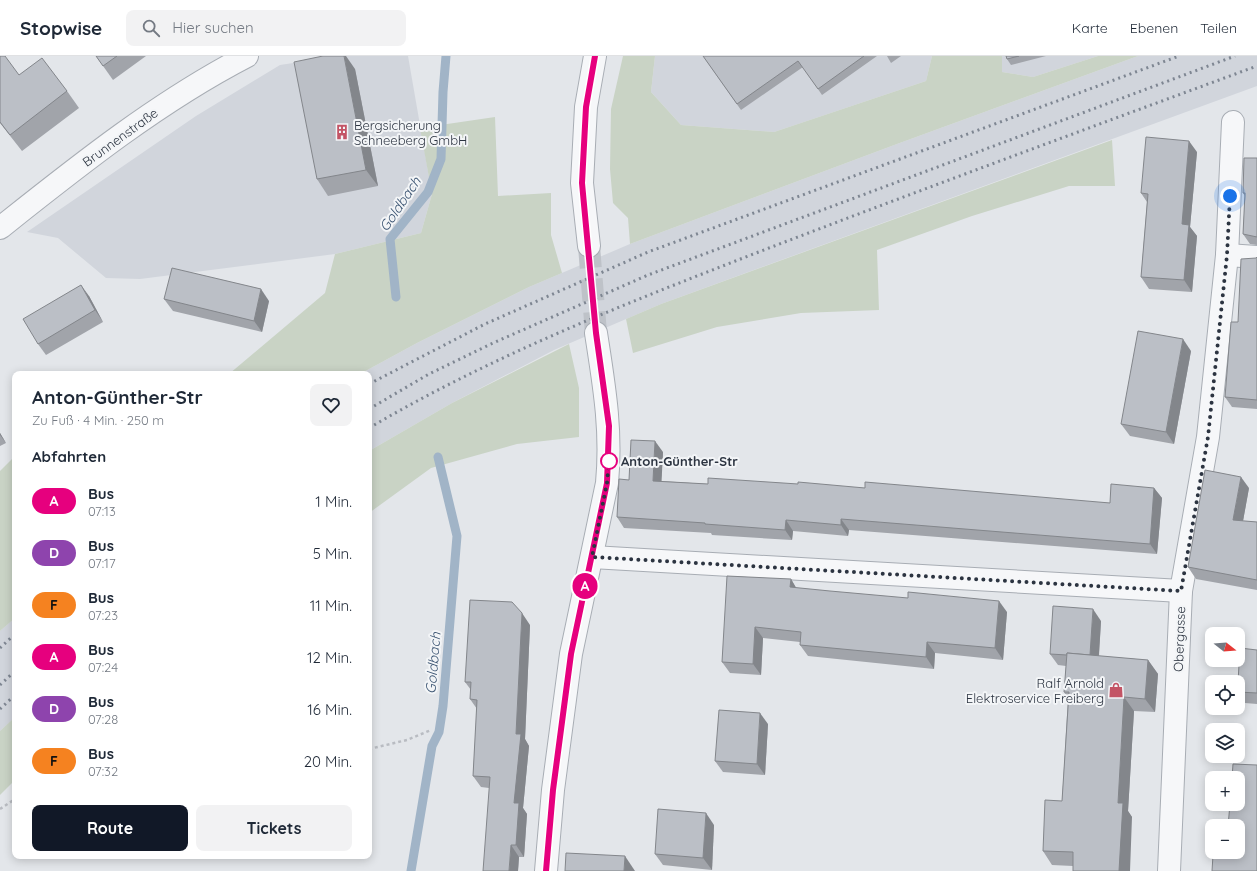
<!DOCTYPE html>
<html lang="de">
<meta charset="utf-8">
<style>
:root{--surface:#fff;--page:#f2f2f3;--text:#1f2937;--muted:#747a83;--line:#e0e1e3;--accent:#111827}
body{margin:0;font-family:Quicksand,sans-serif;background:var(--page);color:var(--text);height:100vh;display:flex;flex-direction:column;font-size:15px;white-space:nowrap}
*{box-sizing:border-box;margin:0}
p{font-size:13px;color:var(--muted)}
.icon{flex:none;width:22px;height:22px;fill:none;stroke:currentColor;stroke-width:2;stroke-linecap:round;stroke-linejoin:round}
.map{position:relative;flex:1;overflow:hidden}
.details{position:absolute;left:12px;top:315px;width:360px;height:488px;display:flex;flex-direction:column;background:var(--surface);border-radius:8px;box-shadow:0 2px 10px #0003}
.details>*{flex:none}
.badge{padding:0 8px;border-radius:13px;font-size:14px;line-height:26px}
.needle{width:26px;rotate:107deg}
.fabs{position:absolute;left:1205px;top:571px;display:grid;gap:8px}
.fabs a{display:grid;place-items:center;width:40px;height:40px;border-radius:8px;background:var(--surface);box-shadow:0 2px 10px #0003;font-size:20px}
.you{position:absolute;width:20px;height:20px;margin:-10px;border:3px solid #fff;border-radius:50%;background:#1a73e8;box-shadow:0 0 0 6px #1a73e833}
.map>.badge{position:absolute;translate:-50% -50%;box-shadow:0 0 0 2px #fff}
h2{padding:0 20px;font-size:15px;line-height:36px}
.round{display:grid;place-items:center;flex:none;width:42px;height:42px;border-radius:8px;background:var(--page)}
.headline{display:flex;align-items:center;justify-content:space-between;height:68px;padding:0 20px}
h1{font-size:19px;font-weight:700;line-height:30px}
.button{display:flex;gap:8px;margin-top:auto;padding:8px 20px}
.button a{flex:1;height:46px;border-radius:8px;background:var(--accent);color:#fff;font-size:16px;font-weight:700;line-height:46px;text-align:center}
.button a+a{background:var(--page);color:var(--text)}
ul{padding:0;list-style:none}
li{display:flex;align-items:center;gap:12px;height:52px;padding:0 20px}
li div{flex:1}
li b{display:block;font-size:15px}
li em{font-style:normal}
li .badge{min-width:44px;font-weight:700;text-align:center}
header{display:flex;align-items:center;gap:24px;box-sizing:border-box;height:56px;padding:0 20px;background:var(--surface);border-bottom:1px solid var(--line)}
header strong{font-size:19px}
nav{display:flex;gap:22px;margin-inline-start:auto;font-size:14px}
.search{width:280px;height:36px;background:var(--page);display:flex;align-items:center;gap:10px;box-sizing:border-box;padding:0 14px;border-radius:8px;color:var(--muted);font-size:15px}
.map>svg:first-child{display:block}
.built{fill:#d1d5dc}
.green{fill:#c9d3c5}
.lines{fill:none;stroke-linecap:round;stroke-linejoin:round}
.stream{stroke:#a1b4c7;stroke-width:9}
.street-tunnel{stroke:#bec2c8;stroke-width:22;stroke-dasharray:22 11;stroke-linecap:butt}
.street-casing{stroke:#a8adb4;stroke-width:24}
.path{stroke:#b9bcc2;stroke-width:2.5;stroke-dasharray:3 3;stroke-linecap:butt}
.street{stroke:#f6f7f9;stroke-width:22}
.rail{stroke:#7e8692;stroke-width:3;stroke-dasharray:2 4;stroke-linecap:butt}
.wall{fill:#a1a4aa}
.shaded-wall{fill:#83868b}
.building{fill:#bbbfc6;stroke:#83868b}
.line-casing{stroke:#fff;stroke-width:9}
.line{stroke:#e6007e;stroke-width:6}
.walk{stroke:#2c3441;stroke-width:4;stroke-dasharray:0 7.2}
.stop-dot{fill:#fff;stroke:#e6007e;stroke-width:2}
.labels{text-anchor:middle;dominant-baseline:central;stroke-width:4;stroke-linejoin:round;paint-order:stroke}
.poi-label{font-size:13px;fill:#2c3441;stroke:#f3f5f7;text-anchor:start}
.street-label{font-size:13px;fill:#2c3441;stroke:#f3f5f7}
.stop-label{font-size:13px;font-weight:bold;fill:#2c3441;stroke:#f3f5f7;text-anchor:start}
.water-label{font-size:14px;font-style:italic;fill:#3a5371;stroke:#f3f5f7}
</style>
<header>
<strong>Stopwise</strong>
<div class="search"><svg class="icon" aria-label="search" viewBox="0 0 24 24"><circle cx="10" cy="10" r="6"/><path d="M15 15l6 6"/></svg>Hier suchen</div>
<nav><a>Karte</a><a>Ebenen</a><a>Teilen</a></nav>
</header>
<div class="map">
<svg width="1257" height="815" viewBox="0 0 1257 815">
<rect width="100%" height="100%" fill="#e3e6ea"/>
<g class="built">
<path d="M339,0H408L432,138L421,177L335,198L140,223L106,222L58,182L27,176L196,60L280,9Z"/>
<path d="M655,0H932L926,25L774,76L681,69L651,36Z"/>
<path d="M1002,0H1098L1033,21L1002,16Z"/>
<path d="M1138,0H1257V30L661,248L554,294L452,347L369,395V318H360L417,287L529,231L630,188L897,88Z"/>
<path d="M15,562V661L0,675V575Z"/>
</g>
<g class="green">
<path d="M623,0H655L651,36L681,69L774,76L926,25L932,0H1002V16L1033,21L1098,0H1138L897,88L630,188L628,162L613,147L610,113L611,53Z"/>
<path d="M495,61L498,140L551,137V179L562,217L529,231L417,287L360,318H229L325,237L335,198L421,177L432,138L420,72Z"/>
<path d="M1112,84L1115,130H1069L972,160L877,194L879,254L801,257L717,271L633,297L626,263L661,248Z"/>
<path d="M569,288L579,332V381L517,388L431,412L369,457V395L452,347Z"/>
<path d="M15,400V562L0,575V415Z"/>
<path d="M15,661V724L0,739V675Z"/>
</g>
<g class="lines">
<g class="stream">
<path d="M396,241L390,183L428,136L441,103L443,36L446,0"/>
<path d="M411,815L432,690L439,676L443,650L457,480L438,401"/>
</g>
<path class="street-tunnel" d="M589,190L596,277"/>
<g class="street-casing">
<g id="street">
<path d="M0,172C78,110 158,46 247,0"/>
<path d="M589,190L582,127L586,51L595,0"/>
<path d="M1227,199L1257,201"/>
<path d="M592,501L1181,535"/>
<path d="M546,815L553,734L571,598L607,427C612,374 604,329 596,277"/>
<path d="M1169,815L1181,535L1208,381L1227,199L1233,66"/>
</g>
</g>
<g class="path">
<path d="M369,693L407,684L431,674"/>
<path d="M0,753L15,743"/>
</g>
<use href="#street" class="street"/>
<g class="rail">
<path d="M369,328L485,268L648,196L1179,0"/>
<path d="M369,353L429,318L493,287L648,219L1235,0"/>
<path d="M369,372C495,298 632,245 769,192C931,130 1094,70 1257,10"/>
<path d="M0,592L15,578"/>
<path d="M0,629L15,615"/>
<path d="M0,653L15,639"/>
</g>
</g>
<g class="wall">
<path d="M0,0L19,19L67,35L79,52L22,95L0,67Z"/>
<path d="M96,0H146L113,24Z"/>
<path d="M703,0H877L822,39L803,11L741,54Z"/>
<path d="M887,0H901L891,7Z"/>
<path d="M1006,0H1046L1011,9L1007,3Z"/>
<path d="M355,13L378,130L328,140L317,123Z"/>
<path d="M1197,96L1190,171L1197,180L1192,236L1149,233L1141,221L1147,146L1141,137Z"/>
<path d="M1257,102V189L1250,188L1243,178L1245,140L1243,137Z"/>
<path d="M1257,201V353L1232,351L1225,341L1238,266L1256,202Z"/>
<path d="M89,240L103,266L46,299L38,288Z"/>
<path d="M164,243L269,245L262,276L173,255Z"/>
<path d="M1191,295L1174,388L1130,380L1121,368Z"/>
<path d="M0,377L6,387L0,390Z"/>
<path d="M663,396L661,425L708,428L865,432L1110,447L1154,432L1162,442L1157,498L849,474L848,480L793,475L792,484L712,479L711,477L624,472L617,461L629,424Z"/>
<path d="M1249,432L1243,465L1257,466V534L1196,523L1188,511Z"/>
<path d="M791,523L796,532L1007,556L1003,604L935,597L934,613L808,600L800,589V586L763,582L761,619L730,617L722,606Z"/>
<path d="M1101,565L1099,600L1148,604L1158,618L1155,656L1134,655L1128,755L1132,761L1073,810L1052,809L1043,795L1062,745L1068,642L1064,636L1066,610L1058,609L1050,598Z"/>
<path d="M530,569L525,683L529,690L523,752L527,758L524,801H519L518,815L489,732L481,731L473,720L477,653L470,643L471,634L465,626Z"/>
<path d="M1257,594V648L1245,647L1238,637V626Z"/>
<path d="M768,668L765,719L723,716L715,705Z"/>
<path d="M714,769L712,814L663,809L655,798Z"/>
</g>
<g class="shaded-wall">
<path d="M344,0H346L355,13L378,130L366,114Z"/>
<path d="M1189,85L1197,96L1190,171L1197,180L1192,236L1184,224L1182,168Z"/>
<path d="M81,229L89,240L103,266L95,254Z"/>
<path d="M261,233L269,245L262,276L254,265Z"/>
<path d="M1183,283L1191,295L1174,388L1166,376Z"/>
<path d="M0,377L6,387L0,379Z"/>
<path d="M655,385L663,396L661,436L653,425Z"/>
<path d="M1241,421L1249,432L1241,476L1233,464Z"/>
<path d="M1154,432L1162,442L1157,498L1150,488Z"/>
<path d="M841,463L849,474L848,480L841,469Z"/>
<path d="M786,464L793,475L792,484L785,474Z"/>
<path d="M791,523L798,535L790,531Z"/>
<path d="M999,545L1007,556L1003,604L995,592Z"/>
<path d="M1093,553L1101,565L1098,612L1090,600Z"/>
<path d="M522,557L530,569L525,683L529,690L523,752L527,758L524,801L516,789L514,747L516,678Z"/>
<path d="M755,571L763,582L761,619L753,608Z"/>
<path d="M927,586L935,597L934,613L926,601Z"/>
<path d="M1148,604L1158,618L1155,656L1145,643Z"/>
<path d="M1124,641L1134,655L1128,755L1132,761L1130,815H1119L1118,747Z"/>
<path d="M760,657L768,668L765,719L757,708Z"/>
<path d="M706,757L714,769L712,814L703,802Z"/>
<path d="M511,789L519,801L518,815H509Z"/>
<path d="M625,800L635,815H624Z"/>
</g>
<g class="building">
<path d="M0,0H5L19,19L42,2L67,35L10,79L0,66Z"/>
<path d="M96,0H117L103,10Z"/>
<path d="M323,0H344L366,114L317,123L294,6Z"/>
<path d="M703,0H864L818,33L798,5L737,48Z"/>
<path d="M1006,0H1019L1007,3Z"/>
<path d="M1146,81L1189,85L1182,168L1189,169L1184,224L1141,221L1148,138L1141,137Z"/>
<path d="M1244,102H1257V181L1243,178L1245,137H1243Z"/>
<path d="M1257,201V344L1225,341L1231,266H1238L1241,203L1256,202Z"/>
<path d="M172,212L261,233L254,265L164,243Z"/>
<path d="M81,229L95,254L38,288L23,263Z"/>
<path d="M1138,275L1183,283L1166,376L1121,368Z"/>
<path d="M631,384L655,385L653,425L708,428V422L798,428V426L865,432V426L1110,447L1111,428L1154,432L1150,488L841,463V469L786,464L785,474L705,468V467L617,461L619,423L629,424Z"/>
<path d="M1205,414L1241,421L1233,464L1257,466V524L1188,511Z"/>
<path d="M727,520L791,523L790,531L830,535L908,542V536L999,545L995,592L927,586L926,601L800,589L801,576L755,571L753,608L722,606Z"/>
<path d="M470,544L512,546L522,557L516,678H521L514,747H519L516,789H511L509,815H483L490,721L473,720L477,644L470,643L471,626H465Z"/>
<path d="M1053,550L1093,553L1090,599L1067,597V599L1050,598Z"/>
<path d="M1240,592L1257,594V637L1238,636V626Z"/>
<path d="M1067,597L1148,604L1145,643L1124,641L1118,747H1123L1119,815H1073V796L1043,795L1045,744L1062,745L1069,636H1064Z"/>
<path d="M719,654L760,657L757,708L715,705Z"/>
<path d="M1233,708L1257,709V815H1212L1213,799L1226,800V796H1238V770H1228L1230,748H1238V722H1232Z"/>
<path d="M658,753L706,757L703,802L655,798Z"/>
<path d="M566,797L625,800L624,815H565Z"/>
</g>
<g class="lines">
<g class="line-casing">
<path id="line" d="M546,815L553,734L571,598L607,427L609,370L596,277L582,127L586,51L595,0"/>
</g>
<use href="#line" class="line"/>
<path class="walk" d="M609,405L607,427L592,501L1181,535L1208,381L1227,199L1230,140"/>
</g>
<defs>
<g id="building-bare" transform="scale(1.2)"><path d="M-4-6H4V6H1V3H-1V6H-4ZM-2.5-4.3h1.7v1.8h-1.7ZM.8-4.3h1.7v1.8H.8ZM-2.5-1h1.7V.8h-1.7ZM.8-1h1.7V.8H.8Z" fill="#c35465" stroke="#f3f5f7" stroke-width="2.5" paint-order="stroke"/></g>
<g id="shop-bare" transform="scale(1.2)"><path d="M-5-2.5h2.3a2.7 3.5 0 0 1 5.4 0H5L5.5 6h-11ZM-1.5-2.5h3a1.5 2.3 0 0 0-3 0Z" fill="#c35465" stroke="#f3f5f7" stroke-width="2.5" paint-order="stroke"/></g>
</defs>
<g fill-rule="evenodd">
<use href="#building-bare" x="342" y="76"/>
<use href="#shop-bare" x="1116" y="634"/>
</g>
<circle class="stop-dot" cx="609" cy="405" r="8"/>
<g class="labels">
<g class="poi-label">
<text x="354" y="69">Bergsicherung<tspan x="354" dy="15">Schneeberg GmbH</tspan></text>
<text x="1104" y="627" text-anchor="end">Ralf Arnold<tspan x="1104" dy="15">Elektroservice Freiberg</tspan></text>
</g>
<g class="street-label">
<text transform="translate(120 81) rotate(-36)">Brunnenstraße</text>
<text transform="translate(1179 583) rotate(-88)">Obergasse</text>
</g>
<g class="stop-label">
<text x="621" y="405">Anton-Günther-Str</text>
</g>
<g class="water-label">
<text transform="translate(400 148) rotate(-56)">Goldbach</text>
<text transform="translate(433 607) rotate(-85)">Goldbach</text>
</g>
</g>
</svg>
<div class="fabs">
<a><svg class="needle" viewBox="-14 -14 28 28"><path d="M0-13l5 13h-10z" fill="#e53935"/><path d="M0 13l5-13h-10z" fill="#747a83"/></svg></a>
<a><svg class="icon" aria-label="locate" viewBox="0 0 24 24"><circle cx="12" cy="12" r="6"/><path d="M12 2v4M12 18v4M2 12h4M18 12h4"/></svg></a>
<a><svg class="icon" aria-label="layers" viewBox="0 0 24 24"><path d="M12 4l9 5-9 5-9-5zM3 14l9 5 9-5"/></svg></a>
<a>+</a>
<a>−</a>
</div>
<div class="you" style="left:1230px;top:140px"></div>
<b class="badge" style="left:585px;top:530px;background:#e6007e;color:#fff">A</b>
<section class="details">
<div class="headline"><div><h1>Anton-Günther-Str</h1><p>Zu Fuß · 4 Min. · 250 m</p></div><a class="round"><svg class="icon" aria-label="heart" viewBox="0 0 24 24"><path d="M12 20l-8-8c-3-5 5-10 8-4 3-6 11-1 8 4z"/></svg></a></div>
<h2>Abfahrten</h2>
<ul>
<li><span class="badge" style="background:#e6007e;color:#fff">A</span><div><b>Bus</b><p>07:13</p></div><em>1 Min.</em></li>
<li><span class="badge" style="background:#8e44ad;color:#fff">D</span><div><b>Bus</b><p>07:17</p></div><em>5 Min.</em></li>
<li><span class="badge" style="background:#f58220;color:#111">F</span><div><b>Bus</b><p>07:23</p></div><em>11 Min.</em></li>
<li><span class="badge" style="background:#e6007e;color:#fff">A</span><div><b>Bus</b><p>07:24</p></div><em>12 Min.</em></li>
<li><span class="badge" style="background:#8e44ad;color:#fff">D</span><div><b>Bus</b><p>07:28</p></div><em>16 Min.</em></li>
<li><span class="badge" style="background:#f58220;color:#111">F</span><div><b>Bus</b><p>07:32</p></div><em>20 Min.</em></li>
</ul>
<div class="button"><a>Route</a><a>Tickets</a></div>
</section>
</div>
